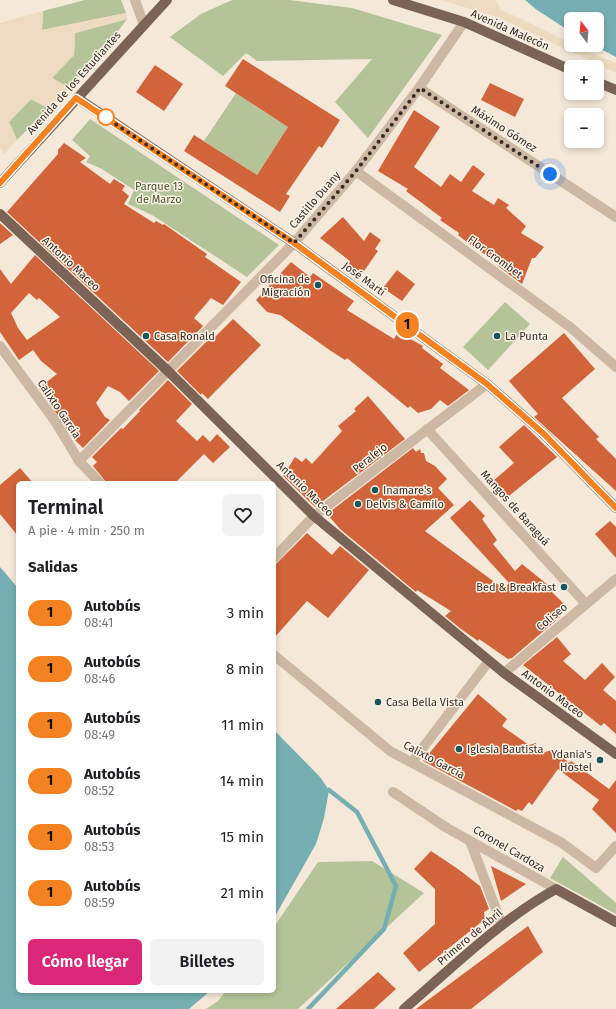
<!DOCTYPE html>
<html lang="es">
<meta charset="utf-8">
<style>
:root{--surface:#fff;--page:#f2f2f2;--text:#202124;--muted:#757577;--accent:#db2777}
body{margin:0;font-family:"Fira Sans",sans-serif;background:var(--page);color:var(--text);height:100vh;display:flex;flex-direction:column;font-size:15px;white-space:nowrap}
*{box-sizing:border-box;margin:0}
p{font-size:13px;color:var(--muted)}
.icon{flex:none;width:22px;height:22px;fill:none;stroke:currentColor;stroke-width:2;stroke-linecap:round;stroke-linejoin:round}
.map{position:relative;flex:1;overflow:hidden}
.details{position:absolute;left:16px;top:481px;width:260px;height:512px;display:flex;flex-direction:column;background:var(--surface);border-radius:6px;box-shadow:0 2px 6px #0003}
.details>*{flex:none}
.badge{padding:0 8px;border-radius:13px;font-size:14px;line-height:26px}
.needle{width:26px;rotate:344deg}
.tools{position:absolute;left:564px;top:12px;display:grid;gap:8px}
.tools a{display:grid;place-items:center;width:40px;height:40px;border-radius:6px;background:var(--surface);box-shadow:0 2px 6px #0003;font-size:20px}
.you{position:absolute;width:20px;height:20px;margin:-10px;border:3px solid #fff;border-radius:50%;background:#1a73e8;box-shadow:0 0 0 6px #1a73e833}
.map>.badge{position:absolute;translate:-50% -50%;box-shadow:0 0 0 2px #fff}
h2{padding:0 12px;font-size:15px;line-height:36px}
.round{display:grid;place-items:center;flex:none;width:42px;height:42px;border-radius:6px;background:var(--page)}
.overview{display:flex;align-items:center;justify-content:space-between;height:68px;padding:0 12px}
h1{font-size:19px;font-weight:600;line-height:30px}
.cta{display:flex;gap:8px;margin-top:auto;padding:8px 12px}
.cta a{flex:1;height:46px;border-radius:6px;background:var(--accent);color:#fff;font-size:16px;font-weight:600;line-height:46px;text-align:center}
.cta a+a{background:var(--page);color:var(--text)}
ul{padding:0;list-style:none}
li{display:flex;align-items:center;gap:12px;height:56px;padding:0 12px}
li div{flex:1}
li b{display:block;font-size:15px}
li em{font-style:normal}
li .badge{min-width:44px;font-weight:700;text-align:center}
.map>svg:first-child{display:block}
.green{fill:#b4c498}
.plaza{fill:#eddabf}
.water{fill:#76afb3}
.lines{fill:none;stroke-linecap:round;stroke-linejoin:round}
.stream{stroke:#76afb3;stroke-width:4.5}
.building{fill:#d1643a;fill-rule:evenodd}
.minor{stroke:#cdb8a4;stroke-width:10}
.major{stroke:#7b6456;stroke-width:10}
.line-casing{stroke:#fff;stroke-width:9}
.line{stroke:#f58220;stroke-width:6}
.walk{stroke:#382c26;stroke-width:4;stroke-dasharray:0 7.2}
.stop-dot{fill:#fff;stroke:#f58220;stroke-width:2}
.poi-dot{fill:#18565d;stroke:#fbf2e6;stroke-width:1.5}
.labels{text-anchor:middle;dominant-baseline:central;stroke-width:3;stroke-linejoin:round;paint-order:stroke}
.street-label{font-size:11px;fill:#382c26;stroke:#fbf2e6}
.park-label{font-size:11px;fill:#455828;stroke:#fbf2e6}
.poi-label{font-size:11px;fill:#382c26;stroke:#fbf2e6;text-anchor:start}
</style>
<div class="map">
<svg width="616" height="1009" viewBox="0 0 616 1009">
<rect width="100%" height="100%" fill="#f4e8d9"/>
<g class="green">
<path d="M85,0H121L126,13L42,30L43,11Z"/>
<path d="M232,0H289L352,8L442,35L368,138L335,102L372,59L257,61L246,53L223,76L170,37L201,14Z"/>
<path d="M127,19L105,49L68,87L52,78L74,55L75,33Z"/>
<path d="M236,93L288,127L257,175L204,141Z"/>
<path d="M31,99L48,108L17,140L9,122Z"/>
<path d="M90,119L279,245L247,277L152,215L128,204L134,190L102,169L86,162L90,156L72,140Z"/>
<path d="M505,302L530,324L488,370L463,347Z"/>
<path d="M563,857L616,903V914L550,878Z"/>
<path d="M372,861L424,893L298,1009H206L218,1001L226,991H274V927L318,862Z"/>
</g>
<g class="plaza">
<path d="M441,0H496L500,9L571,43V45L616,63V73L500,18Z"/>
<path d="M43,11L42,30L126,13L127,19L75,33L74,55L52,78L68,87L48,108L30,99L9,122L17,140L4,154L0,147V23Z"/>
</g>
<g class="water">
<path d="M525,0H616V57L593,45H597V19H571V32L537,10Z"/>
<path d="M0,567L18,588V991H210L189,1009H0Z"/>
<path d="M274,730L320,777L329,790L324,818L316,844L274,918Z"/>
</g>
<g class="lines">
<path class="stream" d="M308,1009L384,929L396,886L357,812L329,790"/>
</g>
<g class="building">
<path d="M243,59L340,120L322,148L319,146L286,194L290,196L280,212L184,151L194,135L257,175L288,127L225,86Z"/>
<path d="M155,65L183,84L164,111L136,92Z"/>
<path d="M490,83L524,99L515,117L481,100Z"/>
<path d="M414,110L440,127L414,167L441,187L450,174L461,182L473,165L485,174L472,191L494,205L498,198L509,205L506,208L526,226L521,233L544,247L535,258H532L522,284L498,266L499,264L468,243L458,235L459,233L440,220L442,218L406,191L408,189L378,171Z"/>
<path d="M64,143L86,158L80,162L110,184L114,179L125,186L122,190L129,196L124,204L154,223L156,221L163,225L164,224L207,254L205,257L241,282L223,305L211,298L194,318L203,326L168,362L7,212L58,154V150Z"/>
<path d="M343,217L364,241L370,232L381,240L375,249L378,251L362,274L348,264L350,261L320,238Z"/>
<path d="M0,223L13,235L0,244Z"/>
<path d="M35,255L159,371L129,401L120,392L108,386L96,403L105,417L110,420L83,448L73,438L39,388L57,374L41,361L33,350L19,360L0,332V269L11,284ZM29,293L37,300L39,298L60,317L27,340L18,328L11,313Z"/>
<path d="M291,262L310,277L313,273L354,301L347,310L394,339L398,332L423,346L422,348L443,364L440,368L469,390L448,406L440,400L431,409L418,413L410,406L408,408L347,358L345,360L331,351L280,315L267,312L256,300Z"/>
<path d="M397,270L415,284L402,301L383,288Z"/>
<path d="M233,319L261,345L208,399L202,393L201,395L177,371L213,335L215,337Z"/>
<path d="M564,333L595,369L562,398L599,437L596,439L616,459V491L534,417L538,414L509,381Z"/>
<path d="M168,380L192,404L176,421L197,441L203,435L210,442L217,434L230,447L213,463L204,454L175,483H107L93,466L97,462L92,457L121,428L123,429L140,411L139,410Z"/>
<path d="M368,396L405,439L315,507L283,476L295,457L302,462L306,458L312,464L342,431L338,426L356,411L354,409Z"/>
<path d="M524,425L557,457L504,500L488,485L514,463L499,447Z"/>
<path d="M413,448L416,452L420,449L421,453H424L426,461L435,466L447,479L438,488L454,505L425,531L504,589L509,583L450,518L470,500L485,516L482,519L497,540L493,544L515,571L522,564L548,585L546,586L567,607L557,615L560,617L512,658L508,659L479,639L478,641L461,629L445,616L451,611L417,590L416,592L340,529L327,514Z"/>
<path d="M20,468L33,483H18V536L0,514V485Z"/>
<path d="M610,521L616,527V558L595,534Z"/>
<path d="M307,533L332,555L340,546L369,570L328,618L307,601L274,638V566Z"/>
<path d="M557,637L571,654L563,661L585,680L602,663L615,677L603,690L616,701V734L604,723L601,726L523,665Z"/>
<path d="M478,694L507,719L502,726L529,745L536,743L540,754L554,749L569,763L571,761L609,789L616,780V833L592,809L599,800L558,769L532,805L529,802L522,811L518,809L516,811L509,807L423,761Z"/>
<path d="M431,851L458,869L480,886L489,909L484,912L485,919L419,972L403,953L435,924V889L414,869Z"/>
<path d="M491,866L526,884L501,901Z"/>
<path d="M528,926L543,952L471,1009H416Z"/>
<path d="M378,972L396,989L374,1009H336Z"/>
</g>
<g class="lines">
<g class="minor">
<path d="M135,0L144,25"/>
<path d="M419,88L616,217"/>
<path d="M356,171L570,327L616,367"/>
<path d="M0,346L55,421L79,461L100,483"/>
<path d="M427,429L586,604"/>
<path d="M79,461L294,243L356,171L419,88L464,22"/>
<path d="M274,558L314,516L487,384"/>
<path d="M274,655L390,751L562,843L596,868L616,846"/>
<path d="M504,673L616,579"/>
<path d="M412,762L489,661"/>
<path d="M393,792L447,828L556,889"/>
<path d="M470,841L502,925"/>
</g>
<g class="major">
<path d="M393,0L464,22L571,70"/>
<path d="M597,82L616,90"/>
<path d="M77,98L294,243L487,384L544,434L616,508"/>
<path d="M0,183L167,0"/>
<path d="M0,214L169,372L314,516L504,673L616,754"/>
<path d="M404,1009C453,967 500,920 556,889L616,922"/>
</g>
</g>
<g class="lines">
<g class="line-casing">
<path id="line" d="M0,183L76,98L294,243L487,384L544,434L616,508"/>
</g>
<use href="#line" class="line"/>
<path class="walk" d="M106,117L102,115L294,243L356,171L420,88L550,174"/>
</g>
<circle class="stop-dot" cx="106" cy="117" r="8"/>
<g class="poi-dot">
<circle cx="318" cy="285" r="4"/>
<circle cx="146" cy="336" r="4"/>
<circle cx="497" cy="336" r="4"/>
<circle cx="375" cy="490" r="4"/>
<circle cx="358" cy="504" r="4"/>
<circle cx="564" cy="587" r="4"/>
<circle cx="378" cy="702" r="4"/>
<circle cx="459" cy="749" r="4"/>
<circle cx="600" cy="760" r="4"/>
</g>
<g class="labels">
<g class="street-label">
<text transform="translate(510 30) rotate(24)">Avenida Malecón</text>
<text transform="translate(74 83) rotate(-48)">Avenida de los Estudiantes</text>
<text transform="translate(504 129) rotate(33)">Máximo Gómez</text>
<text transform="translate(315 200) rotate(-49)">Castillo Duany</text>
<text transform="translate(495 257) rotate(36)">Flor Crombet</text>
<text transform="translate(71 264) rotate(43)">Antonio Maceo</text>
<text transform="translate(364 279) rotate(36)">José Martí</text>
<text transform="translate(59 409) rotate(56)">Calixto García</text>
<text transform="translate(370 458) rotate(-38)">Peralejo</text>
<text transform="translate(305 489) rotate(44)">Antonio Maceo</text>
<text transform="translate(515 508) rotate(48)">Mangos de Baraguá</text>
<text transform="translate(552 617) rotate(-40)">Coliseo</text>
<text transform="translate(553 694) rotate(36)">Antonio Maceo</text>
<text transform="translate(434 760) rotate(28)">Calixto García</text>
<text transform="translate(509 849) rotate(30)">Coronel Cardoza</text>
<text transform="translate(470 937) rotate(-40)">Primero de Abril</text>
</g>
<g class="park-label">
<text x="159" y="186">Parque 13<tspan x="159" dy="13">de Marzo</tspan></text>
</g>
<g class="poi-label">
<text x="310" y="279" text-anchor="end">Oficina de<tspan x="310" dy="13">Migración</tspan></text>
<text x="154" y="336">Casa Ronald</text>
<text x="505" y="336">La Punta</text>
<text x="383" y="490">Inamare's</text>
<text x="366" y="504">Delvis &amp; Camilo</text>
<text x="556" y="587" text-anchor="end">Bed &amp; Breakfast</text>
<text x="386" y="702">Casa Bella Vista</text>
<text x="467" y="749">Iglesia Bautista</text>
<text x="592" y="754" text-anchor="end">Ydania's<tspan x="592" dy="13">Hostel</tspan></text>
</g>
</g>
</svg>
<div class="tools">
<a><svg class="needle" viewBox="-14 -14 28 28"><path d="M0-13l5 13h-10z" fill="#e53935"/><path d="M0 13l5-13h-10z" fill="#757577"/></svg></a>
<a>+</a>
<a>−</a>
</div>
<div class="you" style="left:550px;top:174px"></div>
<b class="badge" style="left:407px;top:325px;background:#f58220;color:#111">1</b>
<section class="details">
<div class="overview"><div><h1>Terminal</h1><p>A pie · 4 min · 250 m</p></div><a class="round"><svg class="icon" aria-label="heart" viewBox="0 0 24 24"><path d="M12 20l-8-8c-3-5 5-10 8-4 3-6 11-1 8 4z"/></svg></a></div>
<h2>Salidas</h2>
<ul>
<li><span class="badge" style="background:#f58220;color:#111">1</span><div><b>Autobús</b><p>08:41</p></div><em>3 min</em></li>
<li><span class="badge" style="background:#f58220;color:#111">1</span><div><b>Autobús</b><p>08:46</p></div><em>8 min</em></li>
<li><span class="badge" style="background:#f58220;color:#111">1</span><div><b>Autobús</b><p>08:49</p></div><em>11 min</em></li>
<li><span class="badge" style="background:#f58220;color:#111">1</span><div><b>Autobús</b><p>08:52</p></div><em>14 min</em></li>
<li><span class="badge" style="background:#f58220;color:#111">1</span><div><b>Autobús</b><p>08:53</p></div><em>15 min</em></li>
<li><span class="badge" style="background:#f58220;color:#111">1</span><div><b>Autobús</b><p>08:59</p></div><em>21 min</em></li>
</ul>
<div class="cta"><a>Cómo llegar</a><a>Billetes</a></div>
</section>
</div>
